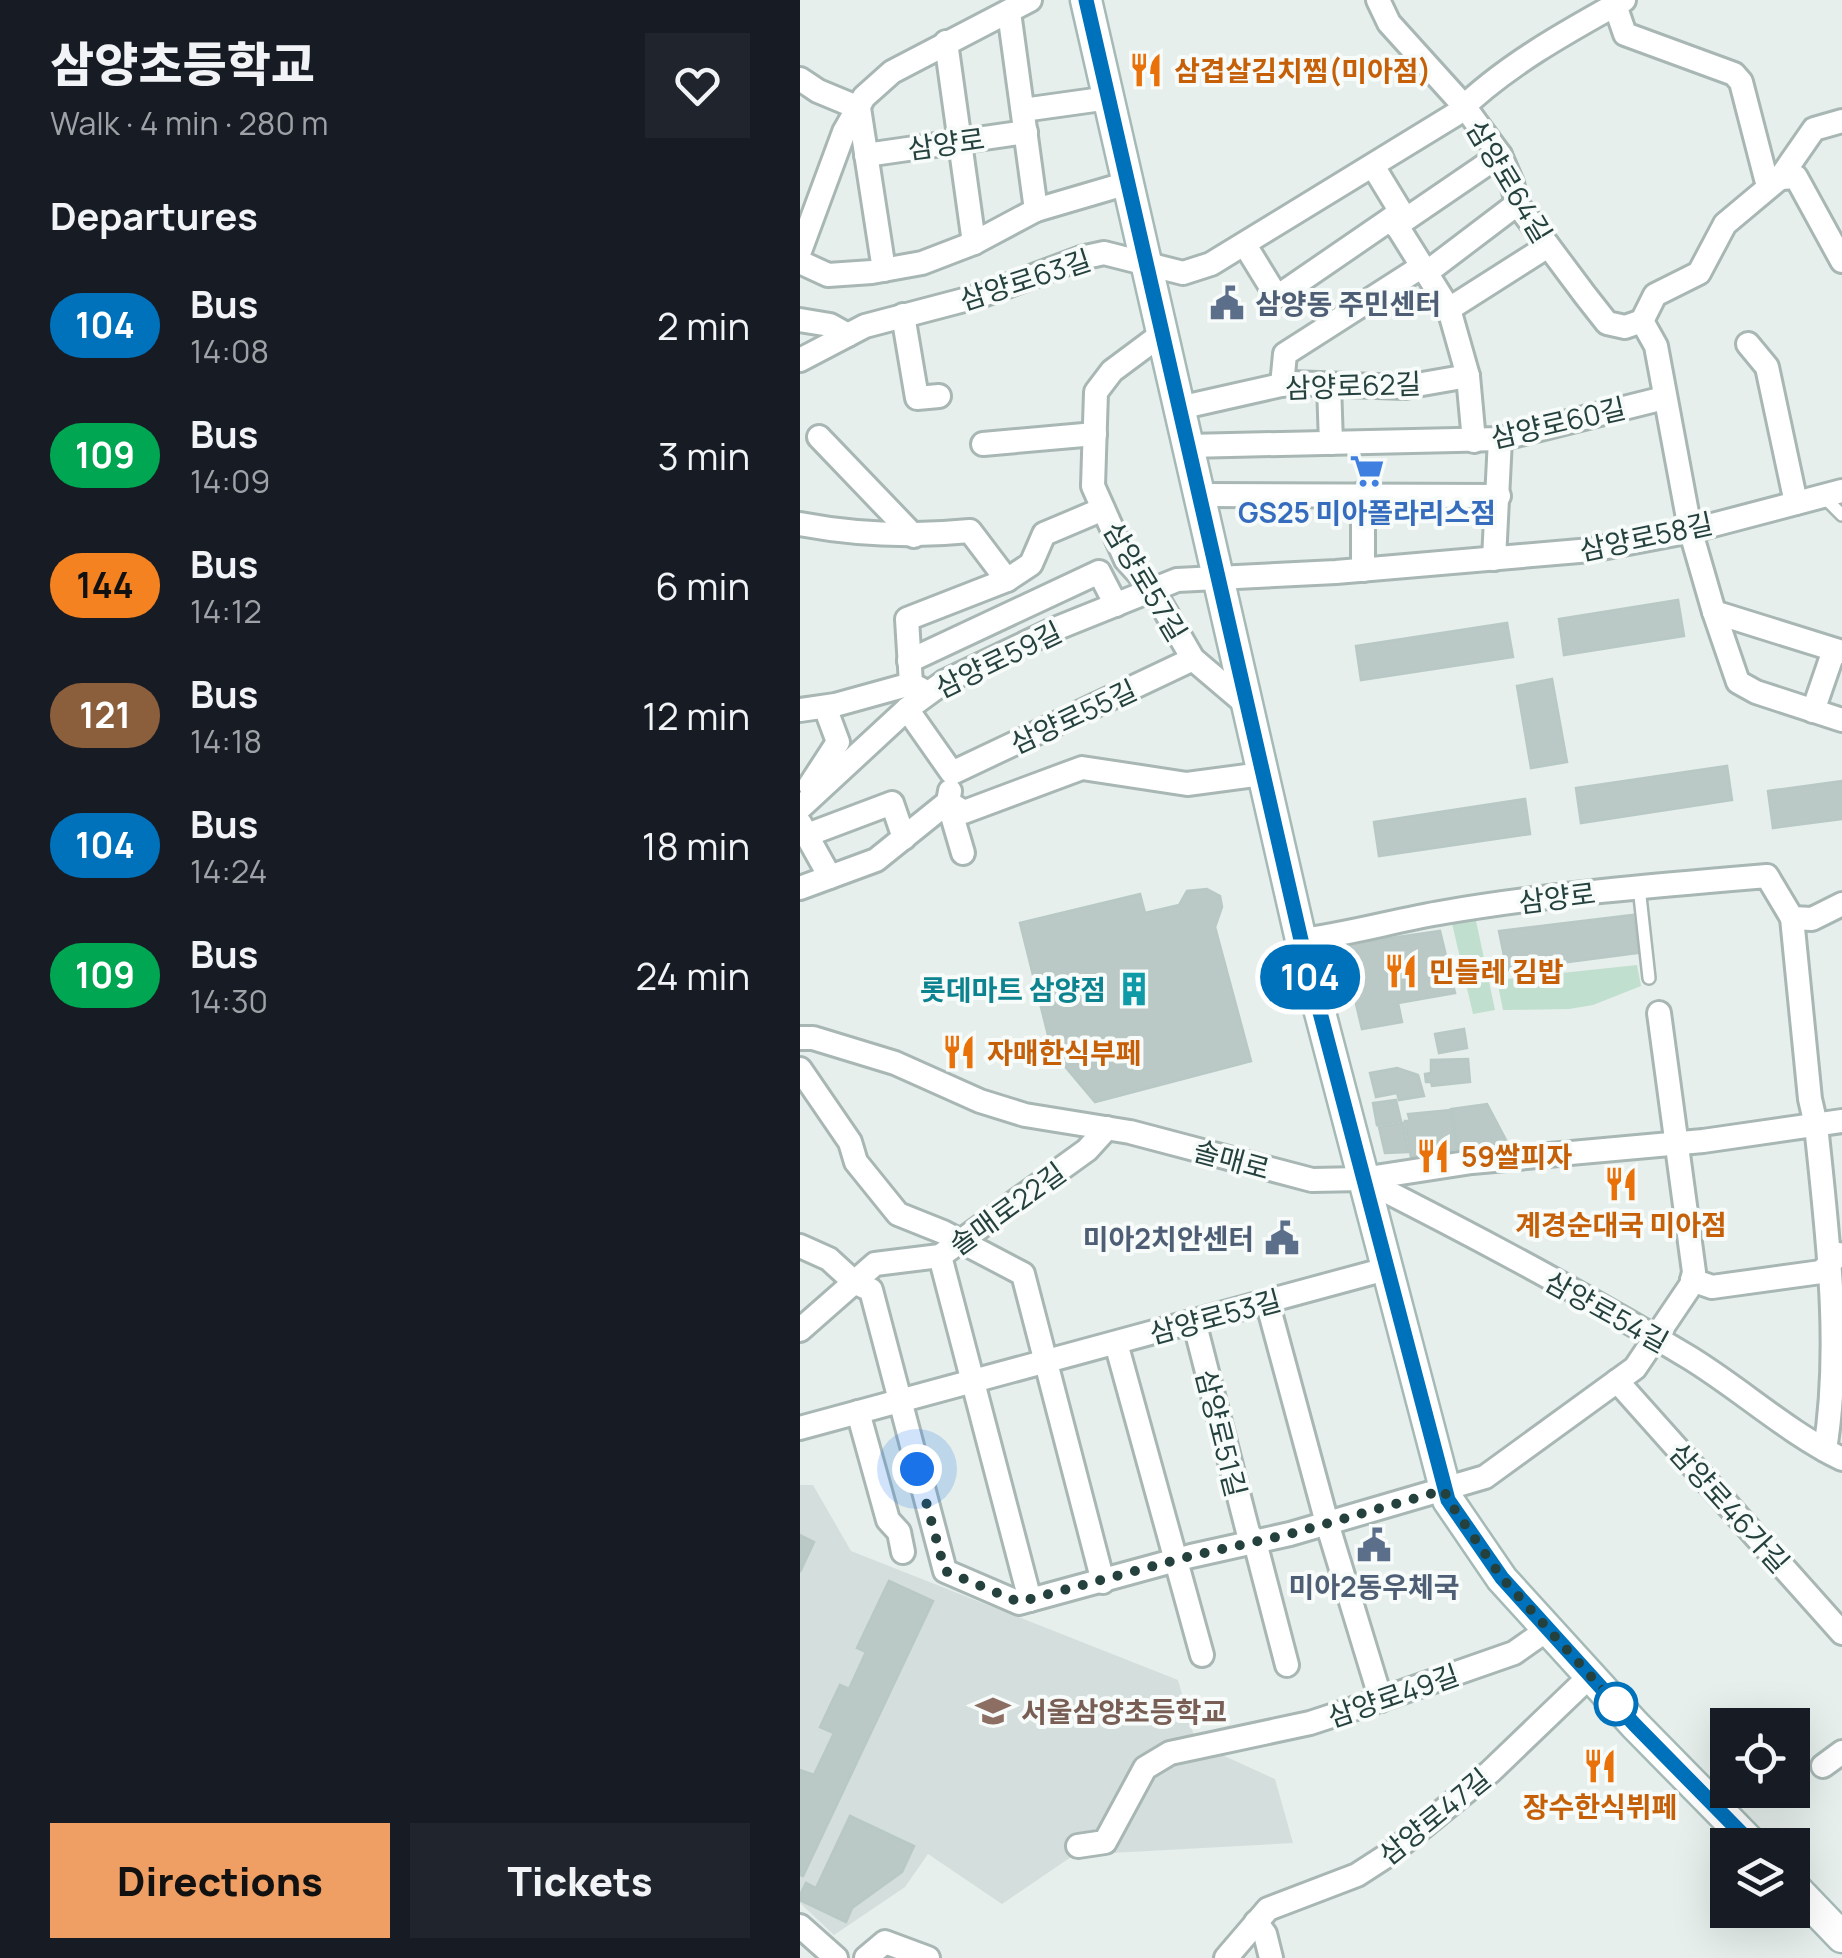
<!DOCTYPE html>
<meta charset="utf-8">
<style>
:root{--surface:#171b24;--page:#20242c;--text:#f1f3f6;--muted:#9ea1a6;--accent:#ef9f64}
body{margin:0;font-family:Manrope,"Noto Sans KR",sans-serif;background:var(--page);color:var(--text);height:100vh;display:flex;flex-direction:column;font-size:38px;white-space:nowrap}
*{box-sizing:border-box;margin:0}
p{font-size:32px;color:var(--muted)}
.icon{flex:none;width:55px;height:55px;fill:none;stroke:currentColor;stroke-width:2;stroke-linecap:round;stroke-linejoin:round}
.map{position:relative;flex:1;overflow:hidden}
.side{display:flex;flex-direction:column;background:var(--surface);width:800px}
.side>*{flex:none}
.badge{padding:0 20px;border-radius:32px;font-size:35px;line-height:65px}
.fabs{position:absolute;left:910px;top:1708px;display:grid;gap:20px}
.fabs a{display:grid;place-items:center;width:100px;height:100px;border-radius:0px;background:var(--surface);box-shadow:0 10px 40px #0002;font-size:50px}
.you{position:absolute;width:50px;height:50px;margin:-25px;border:8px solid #fff;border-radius:50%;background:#1a73e8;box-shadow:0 0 0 15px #1a73e833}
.map>.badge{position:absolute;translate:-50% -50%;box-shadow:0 0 0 5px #fff}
h2{padding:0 50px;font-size:38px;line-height:90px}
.round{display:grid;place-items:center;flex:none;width:105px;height:105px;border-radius:0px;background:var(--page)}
.headline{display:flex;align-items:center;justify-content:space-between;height:170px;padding:0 50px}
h1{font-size:48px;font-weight:800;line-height:75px}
.button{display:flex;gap:20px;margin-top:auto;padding:20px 50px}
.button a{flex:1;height:115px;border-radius:0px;background:var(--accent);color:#111;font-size:40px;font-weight:800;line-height:115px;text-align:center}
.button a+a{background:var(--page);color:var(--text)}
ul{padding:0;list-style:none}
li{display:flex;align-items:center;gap:30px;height:130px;padding:0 50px}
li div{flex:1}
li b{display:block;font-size:38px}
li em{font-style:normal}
li .badge{min-width:110px;font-weight:700;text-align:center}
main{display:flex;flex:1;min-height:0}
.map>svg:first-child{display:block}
.built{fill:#d4dedc}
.green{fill:#c0dfce}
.building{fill:#bbc9c6;stroke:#b8c8c5;stroke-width:2.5}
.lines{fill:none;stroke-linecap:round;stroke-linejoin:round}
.service-casing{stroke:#a8b7b4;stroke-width:16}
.minor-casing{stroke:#a8b7b4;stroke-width:28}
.secondary-casing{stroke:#a5bab6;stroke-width:35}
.service{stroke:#fff;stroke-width:11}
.minor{stroke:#fff;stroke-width:22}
.secondary{stroke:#fff;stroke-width:30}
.line-casing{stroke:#fff;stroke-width:22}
.line{stroke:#0072bc;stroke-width:15}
.walk{stroke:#25413e;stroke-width:10;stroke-dasharray:0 18}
.stop-dot{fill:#fff;stroke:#0072bc;stroke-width:5}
.labels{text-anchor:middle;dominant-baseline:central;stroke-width:8;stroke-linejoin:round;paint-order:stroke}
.food-label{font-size:28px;font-weight:bold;fill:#c56008;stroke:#f7fbf9;text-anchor:start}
.street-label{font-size:28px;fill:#25413e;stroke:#f7fbf9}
.service-label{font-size:28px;font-weight:bold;fill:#4e5e75;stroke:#f7fbf9;text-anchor:start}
.shop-label{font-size:28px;font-weight:bold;fill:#366cbe;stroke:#f7fbf9}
.culture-label{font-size:28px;font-weight:bold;fill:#0d838f;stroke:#f7fbf9;text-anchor:end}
.education-label{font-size:28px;font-weight:bold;fill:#785e54;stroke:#f7fbf9;text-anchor:start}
</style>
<main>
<section class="side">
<div class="headline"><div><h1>삼양초등학교</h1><p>Walk · 4 min · 280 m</p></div><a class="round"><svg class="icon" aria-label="heart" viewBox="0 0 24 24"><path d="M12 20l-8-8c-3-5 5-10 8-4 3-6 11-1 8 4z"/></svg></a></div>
<h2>Departures</h2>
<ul>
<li><span class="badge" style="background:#0072bc;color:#fff">104</span><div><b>Bus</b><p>14:08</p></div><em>2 min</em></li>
<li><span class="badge" style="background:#00a651;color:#fff">109</span><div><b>Bus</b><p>14:09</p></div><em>3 min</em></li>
<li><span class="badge" style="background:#f58220;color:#111">144</span><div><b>Bus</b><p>14:12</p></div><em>6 min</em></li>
<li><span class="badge" style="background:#8b5e3c;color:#fff">121</span><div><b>Bus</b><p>14:18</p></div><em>12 min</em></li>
<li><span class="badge" style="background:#0072bc;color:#fff">104</span><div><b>Bus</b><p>14:24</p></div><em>18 min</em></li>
<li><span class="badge" style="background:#00a651;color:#fff">109</span><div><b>Bus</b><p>14:30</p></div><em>24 min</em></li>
</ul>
<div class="button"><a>Directions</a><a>Tickets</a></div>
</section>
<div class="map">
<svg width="1042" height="1958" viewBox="0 0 1042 1958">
<rect width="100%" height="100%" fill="#e6efec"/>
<path class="built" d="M0,1485H13L51,1551L378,1680L396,1743L475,1779L493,1843L274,1855L202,1904L128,1854L105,1887L34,1935L0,1903Z"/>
<g class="green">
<path d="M675,916L695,1010L673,1014L651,919Z"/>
<path d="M837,965L841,986L793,1005L769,1009L703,1010L697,980Z"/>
</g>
<g class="building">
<path d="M878,600L884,636L764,655L759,619Z"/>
<path d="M707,623L713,657L561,680L556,646Z"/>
<path d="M752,679L767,762L731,768L717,686Z"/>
<path d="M927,766L932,800L781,823L776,788Z"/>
<path d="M1042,781V819L973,828L968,791Z"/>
<path d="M725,799L730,834L579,856L574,822Z"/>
<path d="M407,889L420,896L422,907L415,927L451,1061L295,1102L252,1051L220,923L340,894L345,913L379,905L387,891Z"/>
<path d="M833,915L838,953L707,970L699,931Z"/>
<path d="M640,931L655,993L598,1003L602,1022L562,1029L542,945Z"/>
<path d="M664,1029L667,1048L639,1053L635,1034Z"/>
<path d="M668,1059L670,1082L632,1086L631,1082H626L625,1074L631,1073V1060Z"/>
<path d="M597,1068L618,1075L624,1096L599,1100L597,1093L576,1097L570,1073Z"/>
<path d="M596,1100L601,1121L577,1125L573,1103Z"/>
<path d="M687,1104L707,1142L658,1149L651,1109Z"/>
<path d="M650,1110L657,1149L611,1157L605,1121H610L608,1114Z"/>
<path d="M603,1123L608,1152L585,1153L579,1127Z"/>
<path d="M0,1535L14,1542L0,1572Z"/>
<path d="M89,1581L133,1601L3,1876L0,1875V1770L14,1775L34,1733L20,1727L40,1685L49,1689L66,1652L57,1648Z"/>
<path d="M50,1816L114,1846L102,1872L52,1908L46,1922L0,1900V1895L6,1883L16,1888Z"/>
</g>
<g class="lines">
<g class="service-casing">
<g id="service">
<path d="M1024,497L1042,515"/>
<path d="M839,887L849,978"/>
</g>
</g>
<g class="minor-casing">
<g id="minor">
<path d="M578,0L589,23L664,106L700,155L712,183L717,204L785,295L807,323L825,327L842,321"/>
<path d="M815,5L825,34L934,74L941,82L966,179L996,177L1042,261"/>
<path d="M209,12L236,210"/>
<path d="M146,42L174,243"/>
<path d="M0,79L18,91L59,108L84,270"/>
<path d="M223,110L309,98"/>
<path d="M66,155L226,132"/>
<path d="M573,166L601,212L592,218L649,309L668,376L674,441"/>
<path d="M596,226L700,155"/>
<path d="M445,245L477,297L592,218"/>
<path d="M0,251L44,132L64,97L92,72L230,0"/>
<path d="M0,262L28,275L72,272L122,263L174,243L236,210L328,183"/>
<path d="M626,273L717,204"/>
<path d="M649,309L748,246"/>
<path d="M103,315L117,398L139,396"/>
<path d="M0,320L30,325L48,335"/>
<path d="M842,321L856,346L890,529L914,612L938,682L956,692L1042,720"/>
<path d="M842,321L855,295L899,273L925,224L980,178L1014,129L1042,121"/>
<path d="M363,333L312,371L296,392L293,486L326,560L353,590L393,659L446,704"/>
<path d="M948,344L967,367L996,503"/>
<path d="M0,360L65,326L183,295L281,258L304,253L383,273L411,264L656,114C703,67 766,32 824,0"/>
<path d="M482,385L485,354L621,267"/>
<path d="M529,385L531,443"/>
<path d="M379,408L490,383L605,387L668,376"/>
<path d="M19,437L114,536"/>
<path d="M183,444L295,434"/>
<path d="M388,446L700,439L864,398"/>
<path d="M399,495L699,496"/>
<path d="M0,524C58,535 111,537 170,531L207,580"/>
<path d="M694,559L700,439"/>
<path d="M563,570V493"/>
<path d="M914,612L1042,652"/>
<path d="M109,661L299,572L316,605"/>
<path d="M111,684L107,619L207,580L231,564L244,534L303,509"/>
<path d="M107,709L152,773L393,659"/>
<path d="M0,710L35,705L111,684L121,689"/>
<path d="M1013,711L1034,650"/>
<path d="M10,785L38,742L25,707"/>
<path d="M148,802L164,812L282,768L387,784L462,774"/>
<path d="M148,802L163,853"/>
<path d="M0,808L107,709L144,682L255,629L377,580L536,572L791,550L886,532L1042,491"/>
<path d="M0,823L30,877"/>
<path d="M7,835L92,803L104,838"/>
<path d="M0,888L76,860L148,802L150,791"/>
<path d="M992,918L1012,919L1042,904"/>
<path d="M501,940C550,934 596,920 645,912C751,894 860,885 967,876L992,918L1010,1099L1016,1125C1027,1232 1042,1343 1025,1450"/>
<path d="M0,1038H13L95,1063L180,1101L225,1115L330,1132L512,1180L562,1179L672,1162L903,1141L1042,1121"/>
<path d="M0,1069L50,1142L56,1162L98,1214L143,1232L223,1274L303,1582"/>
<path d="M562,1179C673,1235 784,1294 890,1358C942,1390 987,1432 1042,1459"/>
<path d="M0,1246L29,1259L54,1282L71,1290L145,1571L219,1603L391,1556L490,1534L685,1477L835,1368L891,1285L894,1272L859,1013"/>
<path d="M140,1256L230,1600"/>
<path d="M892,1280L912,1287L1021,1272L1039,1254"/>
<path d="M467,1301L527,1523L581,1700"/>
<path d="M394,1321L448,1532L455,1542L487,1665"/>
<path d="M0,1330L75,1264L140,1256L287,1150L307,1128"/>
<path d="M316,1343L402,1655"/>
<path d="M817,1381L1042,1633"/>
<path d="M58,1412L88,1520L99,1532L103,1552"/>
<path d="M0,1428L586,1269"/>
<path d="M1023,1766L1042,1752"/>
<path d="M278,1846L305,1842L345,1768L370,1753L510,1723L565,1705L714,1653L748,1629"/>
<path d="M456,1922L465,1934L471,1958"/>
<path d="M0,1926L36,1958"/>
<path d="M66,1958L85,1942L128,1958"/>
<path d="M426,1958L468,1909L557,1875L591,1853L690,1772L790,1676"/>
</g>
</g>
<g class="secondary-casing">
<g id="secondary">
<path d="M286,0L501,940L648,1500L702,1579L835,1725L953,1845"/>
<path d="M992,1885L1042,1937"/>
</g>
</g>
<use href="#service" class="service"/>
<use href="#minor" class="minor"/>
<use href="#secondary" class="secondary"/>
</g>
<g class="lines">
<g class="line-casing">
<path id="line" d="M286,0L501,940L648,1500L702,1578L835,1725L953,1845"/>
</g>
<use href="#line" class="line"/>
<path class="walk" d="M117,1469L145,1571L219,1602L391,1556L490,1534L644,1490L648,1500L702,1578L816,1704"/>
</g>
<defs>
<g id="restaurant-bare" transform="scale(2.7)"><path d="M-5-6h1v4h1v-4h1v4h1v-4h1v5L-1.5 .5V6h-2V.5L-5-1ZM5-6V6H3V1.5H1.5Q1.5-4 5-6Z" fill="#e8710a" stroke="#f7fbf9" stroke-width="2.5" paint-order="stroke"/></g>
<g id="civic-bare" transform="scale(2.7)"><path d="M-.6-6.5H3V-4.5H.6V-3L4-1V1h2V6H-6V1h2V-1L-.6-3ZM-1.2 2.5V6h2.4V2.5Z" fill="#5c6f8a" stroke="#f7fbf9" stroke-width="2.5" paint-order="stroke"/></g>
<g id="supermarket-bare" transform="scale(2.7)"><path d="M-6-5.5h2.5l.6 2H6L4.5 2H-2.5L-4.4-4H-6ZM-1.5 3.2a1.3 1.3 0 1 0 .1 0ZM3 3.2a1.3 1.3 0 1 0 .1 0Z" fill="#3f7fe0" stroke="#f7fbf9" stroke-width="2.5" paint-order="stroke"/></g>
<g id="building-bare" transform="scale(2.7)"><path d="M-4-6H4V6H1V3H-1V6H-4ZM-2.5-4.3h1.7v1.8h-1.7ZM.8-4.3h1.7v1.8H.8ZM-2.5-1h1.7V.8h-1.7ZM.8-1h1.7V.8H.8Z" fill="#0f9aa8" stroke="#f7fbf9" stroke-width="2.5" paint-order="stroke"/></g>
<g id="school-bare" transform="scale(2.7)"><path d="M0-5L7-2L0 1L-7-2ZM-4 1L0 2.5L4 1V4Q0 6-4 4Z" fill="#8d6e63" stroke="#f7fbf9" stroke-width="2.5" paint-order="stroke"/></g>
</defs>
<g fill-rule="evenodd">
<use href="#restaurant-bare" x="346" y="70"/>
<use href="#civic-bare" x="427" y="303"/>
<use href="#supermarket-bare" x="567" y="471"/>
<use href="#restaurant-bare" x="601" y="971"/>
<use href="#building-bare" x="334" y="989"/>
<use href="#restaurant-bare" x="159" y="1052"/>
<use href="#restaurant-bare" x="633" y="1156"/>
<use href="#restaurant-bare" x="821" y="1184"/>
<use href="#civic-bare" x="482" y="1238"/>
<use href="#civic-bare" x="574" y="1545"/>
<use href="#school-bare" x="193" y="1711"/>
<use href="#restaurant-bare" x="800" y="1766"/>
</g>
<circle class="stop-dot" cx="816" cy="1704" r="20"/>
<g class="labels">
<g class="food-label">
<text x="374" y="70">삼겹살김치찜(미아점)</text>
<text x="629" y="971">민들레 김밥</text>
<text x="187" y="1052">자매한식부페</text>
<text x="661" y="1156">59쌀피자</text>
<text x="821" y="1224" text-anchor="middle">계경순대국 미아점</text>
<text x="800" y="1806" text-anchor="middle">장수한식뷔페</text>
</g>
<g class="street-label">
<text transform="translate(146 143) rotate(-8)">삼양로</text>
<text transform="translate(710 181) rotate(59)">삼양로64길</text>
<text transform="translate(225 279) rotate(-18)">삼양로63길</text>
<text transform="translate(553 385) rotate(-2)">삼양로62길</text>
<text transform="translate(758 422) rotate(-13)">삼양로60길</text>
<text transform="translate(846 536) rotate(-12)">삼양로58길</text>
<text transform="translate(346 581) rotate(59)">삼양로57길</text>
<text transform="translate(198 659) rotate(-26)">삼양로59길</text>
<text transform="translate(273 716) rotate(-25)">삼양로55길</text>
<text transform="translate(757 897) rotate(-7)">삼양로</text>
<text transform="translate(432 1159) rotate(15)">솔매로</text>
<text transform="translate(207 1208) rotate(-36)">솔매로22길</text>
<text transform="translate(807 1311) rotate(29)">삼양로54길</text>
<text transform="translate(415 1316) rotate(-15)">삼양로53길</text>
<text transform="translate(422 1433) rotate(76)">삼양로51길</text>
<text transform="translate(930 1507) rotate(48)">삼양로46가길</text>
<text transform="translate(593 1695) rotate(-19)">삼양로49길</text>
<text transform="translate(634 1816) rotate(-39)">삼양로47길</text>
</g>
<g class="service-label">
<text x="455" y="303">삼양동 주민센터</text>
<text x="454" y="1238" text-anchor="end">미아2치안센터</text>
<text x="574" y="1586" text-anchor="middle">미아2동우체국</text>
</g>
<g class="shop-label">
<text x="567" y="512">GS25 미아폴라리스점</text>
</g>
<g class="culture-label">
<text x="306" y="989">롯데마트 삼양점</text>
</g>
<g class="education-label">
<text x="221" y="1711">서울삼양초등학교</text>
</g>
</g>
</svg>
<div class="fabs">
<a><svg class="icon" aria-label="locate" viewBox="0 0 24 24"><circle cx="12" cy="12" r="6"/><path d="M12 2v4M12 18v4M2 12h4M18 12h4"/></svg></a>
<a><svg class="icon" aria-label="layers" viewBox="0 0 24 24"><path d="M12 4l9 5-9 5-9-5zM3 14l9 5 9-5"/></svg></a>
</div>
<div class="you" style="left:117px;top:1469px"></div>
<b class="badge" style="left:510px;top:977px;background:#0072bc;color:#fff">104</b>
</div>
</main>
